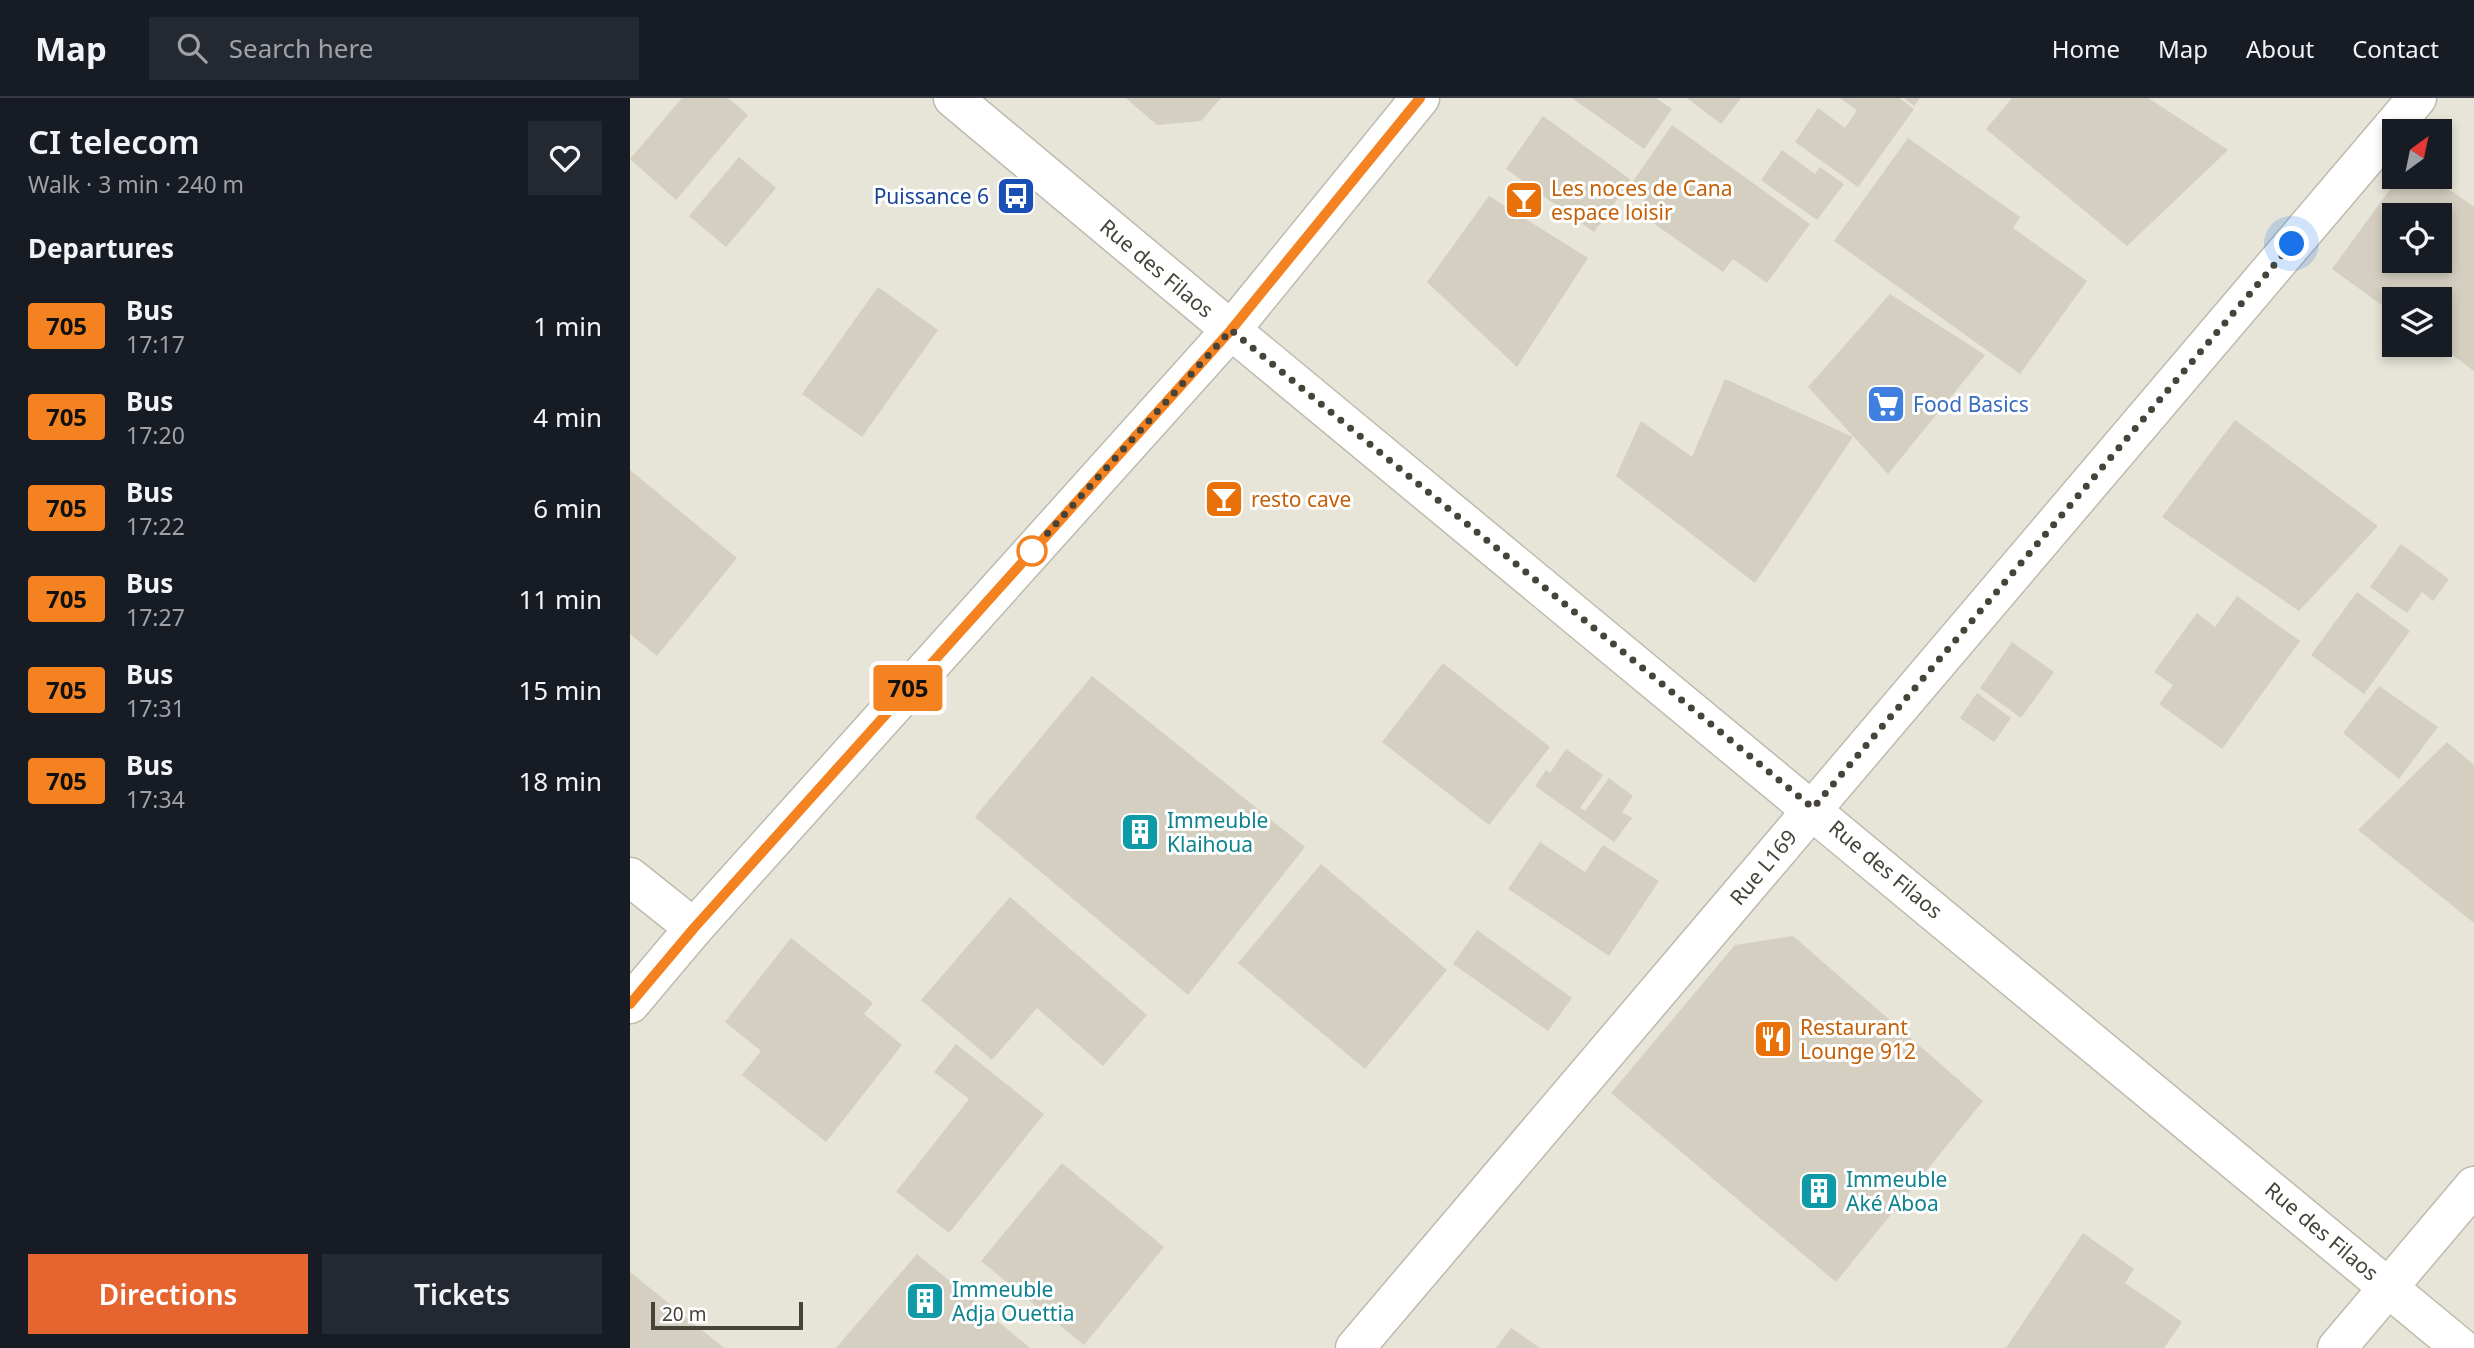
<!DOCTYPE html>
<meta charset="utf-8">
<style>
:root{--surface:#171b24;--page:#242831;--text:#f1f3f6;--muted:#9ea1a6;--line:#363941;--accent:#e5642f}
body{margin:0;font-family:"Noto Sans",sans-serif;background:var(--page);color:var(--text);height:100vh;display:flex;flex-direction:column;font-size:26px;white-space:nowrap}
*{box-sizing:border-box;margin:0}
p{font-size:23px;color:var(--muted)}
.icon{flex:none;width:38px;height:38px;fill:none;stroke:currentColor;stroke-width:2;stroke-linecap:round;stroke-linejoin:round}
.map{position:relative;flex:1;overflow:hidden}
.sheet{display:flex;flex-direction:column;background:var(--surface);width:630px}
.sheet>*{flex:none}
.badge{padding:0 14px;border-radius:5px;font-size:24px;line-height:46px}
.needle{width:46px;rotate:33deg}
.controls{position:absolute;left:1752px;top:21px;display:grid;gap:14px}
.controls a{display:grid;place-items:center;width:70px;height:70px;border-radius:0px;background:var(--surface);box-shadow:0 4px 10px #0003;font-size:35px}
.scale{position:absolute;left:21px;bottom:18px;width:152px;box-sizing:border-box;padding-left:7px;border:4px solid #464339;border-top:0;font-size:19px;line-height:24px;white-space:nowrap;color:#464339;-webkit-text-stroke:5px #fff;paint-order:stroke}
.you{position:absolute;width:35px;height:35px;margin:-18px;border:5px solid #fff;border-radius:50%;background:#1a73e8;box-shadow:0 0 0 10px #1a73e833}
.map>.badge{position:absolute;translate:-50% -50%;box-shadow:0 0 0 4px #fff}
h2{padding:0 28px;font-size:26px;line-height:63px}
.round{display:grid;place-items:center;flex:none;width:74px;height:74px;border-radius:0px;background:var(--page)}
.overview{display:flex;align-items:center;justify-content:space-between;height:119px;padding:0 28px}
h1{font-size:33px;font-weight:600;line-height:52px}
.button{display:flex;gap:14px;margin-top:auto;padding:14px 28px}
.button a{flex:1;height:80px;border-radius:0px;background:var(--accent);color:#fff;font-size:28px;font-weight:600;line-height:80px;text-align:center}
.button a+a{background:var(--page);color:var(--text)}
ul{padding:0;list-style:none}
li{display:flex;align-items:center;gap:21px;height:91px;padding:0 28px}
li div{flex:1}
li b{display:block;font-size:26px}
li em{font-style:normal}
li .badge{min-width:77px;font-weight:700;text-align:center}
header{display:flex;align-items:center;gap:42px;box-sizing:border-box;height:98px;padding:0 35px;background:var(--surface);border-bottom:2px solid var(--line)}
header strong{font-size:33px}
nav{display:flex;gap:38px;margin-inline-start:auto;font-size:24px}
.search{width:490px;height:63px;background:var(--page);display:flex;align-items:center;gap:18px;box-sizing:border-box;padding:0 24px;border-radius:0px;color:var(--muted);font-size:26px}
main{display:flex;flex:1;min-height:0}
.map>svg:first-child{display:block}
.residential{fill:#e7e4d8;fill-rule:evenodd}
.building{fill:#d4cfc0;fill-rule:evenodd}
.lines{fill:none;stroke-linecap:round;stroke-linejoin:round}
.minor-casing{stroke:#bebaad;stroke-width:41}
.tertiary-casing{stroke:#bebaad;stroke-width:41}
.minor{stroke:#fff;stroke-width:38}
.tertiary{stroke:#fff;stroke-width:38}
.line-casing{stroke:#fff;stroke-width:16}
.line{stroke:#f58220;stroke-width:10}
.walk{stroke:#464339;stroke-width:7;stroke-dasharray:0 12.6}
.stop-dot{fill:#fff;stroke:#f58220;stroke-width:3.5}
.labels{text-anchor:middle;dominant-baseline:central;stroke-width:6;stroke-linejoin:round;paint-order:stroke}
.food-label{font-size:21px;fill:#c56008;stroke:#fff;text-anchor:start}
.transit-label{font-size:21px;fill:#164399;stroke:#fff;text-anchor:end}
.street-label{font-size:21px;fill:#464339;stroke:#fff}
.shop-label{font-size:21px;fill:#366cbe;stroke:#fff;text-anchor:start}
.culture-label{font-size:21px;fill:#0d838f;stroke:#fff;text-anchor:start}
</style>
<header>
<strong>Map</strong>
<div class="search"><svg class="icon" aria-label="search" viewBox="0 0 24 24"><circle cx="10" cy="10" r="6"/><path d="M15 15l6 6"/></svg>Search here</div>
<nav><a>Home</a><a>Map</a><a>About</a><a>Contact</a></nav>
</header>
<main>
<section class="sheet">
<div class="overview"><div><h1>CI telecom</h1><p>Walk · 3 min · 240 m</p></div><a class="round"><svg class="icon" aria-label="heart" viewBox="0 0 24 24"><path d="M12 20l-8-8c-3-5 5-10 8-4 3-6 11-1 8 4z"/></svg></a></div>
<h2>Departures</h2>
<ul>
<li><span class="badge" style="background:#f58220;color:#111">705</span><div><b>Bus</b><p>17:17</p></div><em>1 min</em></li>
<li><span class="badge" style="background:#f58220;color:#111">705</span><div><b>Bus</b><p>17:20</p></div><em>4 min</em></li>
<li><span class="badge" style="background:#f58220;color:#111">705</span><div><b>Bus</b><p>17:22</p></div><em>6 min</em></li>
<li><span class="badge" style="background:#f58220;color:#111">705</span><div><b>Bus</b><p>17:27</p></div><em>11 min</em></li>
<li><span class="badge" style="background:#f58220;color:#111">705</span><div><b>Bus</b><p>17:31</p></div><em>15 min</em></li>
<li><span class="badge" style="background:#f58220;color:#111">705</span><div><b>Bus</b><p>17:34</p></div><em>18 min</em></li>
</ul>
<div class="button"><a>Directions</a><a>Tickets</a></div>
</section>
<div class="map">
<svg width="1844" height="1250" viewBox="0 0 1844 1250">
<rect width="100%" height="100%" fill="#f3f2ea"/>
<path class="residential" d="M0,0H1844V1250H0ZM1764,33H1810V79H1764ZM1764,117H1810V163H1764ZM1764,201H1810V247H1764Z"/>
<g class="building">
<path d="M52,0H98L118,17L46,102L0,61Z"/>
<path d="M496,0H591L571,23L527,27Z"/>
<path d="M942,0H1026L1042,11L1014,51Z"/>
<path d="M1057,0H1111L1091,26Z"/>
<path d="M1210,0H1269L1284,11L1228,89L1165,44L1188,10L1215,30L1227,12Z"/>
<path d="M1274,0H1290L1284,8Z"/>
<path d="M1382,0H1518L1598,52L1497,148L1356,31Z"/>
<path d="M913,18L1001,82L964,134L876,71Z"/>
<path d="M1042,27L1180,126L1137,185L1103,161L1093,174L1006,113L1017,98L1001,86Z"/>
<path d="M1278,40L1390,119L1383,130L1457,183L1390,276L1204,143Z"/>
<path d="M1152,52L1185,76L1190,69L1214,86L1187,122L1131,82Z"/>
<path d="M109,59L146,90L96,149L59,118Z"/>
<path d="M1769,79H1802L1844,109V273L1810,248V201H1764V216L1702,171ZM1764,117H1810V163H1764Z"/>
<path d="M859,98L958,160L887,269L797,184Z"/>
<path d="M248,189L308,232L232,339L172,296Z"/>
<path d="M1260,196L1355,257L1258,376L1178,289Z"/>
<path d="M1095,281L1223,339L1125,485L986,378L1011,323L1062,359Z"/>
<path d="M1605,322L1748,428L1669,513L1532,419Z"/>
<path d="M0,372L107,460L27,558L0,536Z"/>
<path d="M1771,446L1819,481L1803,503L1792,494L1777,515L1740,489Z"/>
<path d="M1727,494L1780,533L1734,596L1681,557Z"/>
<path d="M1607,498L1670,543L1592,651L1529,606L1543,587L1524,574L1567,515L1585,529Z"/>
<path d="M1382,544L1424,574L1391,620L1350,590Z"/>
<path d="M813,565L920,649L859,727L752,644Z"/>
<path d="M462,578L675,749L558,897L345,719Z"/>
<path d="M1749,588L1808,629L1769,681L1713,635Z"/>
<path d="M1347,595L1381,620L1364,644L1330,620Z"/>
<path d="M1817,644L1844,667V825L1728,732Z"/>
<path d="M936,651L973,677L950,710L955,713L979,680L1003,698L992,714L1002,720L984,744L905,688L916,672L920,675Z"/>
<path d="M910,744L955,774L973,747L1029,783L979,858L878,791Z"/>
<path d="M691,766L817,872L735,971L608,865Z"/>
<path d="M380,799L517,917L473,968L407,910L362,962L291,902Z"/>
<path d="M847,832L942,900L918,933L823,866Z"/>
<path d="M1163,838L1353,1003L1206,1184L981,995L1105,847Z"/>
<path d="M161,840L243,905L234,916L272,947L196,1044L112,977L131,953L95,924Z"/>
<path d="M326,946L414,1016L319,1135L266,1094L339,1001L304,974Z"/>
<path d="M432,1065L534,1149L454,1247L351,1163Z"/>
<path d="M1453,1135L1504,1171L1495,1185L1552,1224L1534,1250H1376Z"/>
<path d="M287,1156L400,1250H206Z"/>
<path d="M0,1174L94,1250H0Z"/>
<path d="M881,1230L910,1250H866Z"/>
</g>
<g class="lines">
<g class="minor-casing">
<g id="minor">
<path d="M601,232L1831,1250"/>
<path d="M0,779L64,830"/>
<path d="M725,1250L1787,0"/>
<path d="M1707,1250L1844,1088"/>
</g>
</g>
<g class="tertiary-casing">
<g id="tertiary">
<path d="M323,0L601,232"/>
<path d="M0,906L64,830L601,232L790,0"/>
</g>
</g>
<use href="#minor" class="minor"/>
<use href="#tertiary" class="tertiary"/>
</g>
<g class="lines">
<g class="line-casing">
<path id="line" d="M0,906L64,830L601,232L790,0"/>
</g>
<use href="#line" class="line"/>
<path class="walk" d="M402,453L397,458L601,232L1183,710L1662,146"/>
</g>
<defs>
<g id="bus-square" transform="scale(2.0125)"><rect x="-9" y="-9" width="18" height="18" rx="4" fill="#1a4fb4" stroke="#fff"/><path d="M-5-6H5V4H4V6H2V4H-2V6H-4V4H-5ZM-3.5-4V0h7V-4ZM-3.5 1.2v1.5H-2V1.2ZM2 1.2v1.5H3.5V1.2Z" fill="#fff"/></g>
<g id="bar-square" transform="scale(2.0125)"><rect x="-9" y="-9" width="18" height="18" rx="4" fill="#e8710a" stroke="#fff"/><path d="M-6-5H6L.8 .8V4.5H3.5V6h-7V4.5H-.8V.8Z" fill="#fff"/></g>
<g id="supermarket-square" transform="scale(2.0125)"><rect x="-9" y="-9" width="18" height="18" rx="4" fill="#3f7fe0" stroke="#fff"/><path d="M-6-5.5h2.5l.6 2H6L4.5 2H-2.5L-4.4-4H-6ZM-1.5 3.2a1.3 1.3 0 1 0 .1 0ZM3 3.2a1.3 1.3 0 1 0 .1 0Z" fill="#fff"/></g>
<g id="building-square" transform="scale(2.0125)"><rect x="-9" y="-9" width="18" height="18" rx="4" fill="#0f9aa8" stroke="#fff"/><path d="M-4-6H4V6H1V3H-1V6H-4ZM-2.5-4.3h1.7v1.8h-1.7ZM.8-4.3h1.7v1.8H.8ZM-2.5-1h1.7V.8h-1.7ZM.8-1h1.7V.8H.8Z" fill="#fff"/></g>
<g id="restaurant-square" transform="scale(2.0125)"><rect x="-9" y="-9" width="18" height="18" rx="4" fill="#e8710a" stroke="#fff"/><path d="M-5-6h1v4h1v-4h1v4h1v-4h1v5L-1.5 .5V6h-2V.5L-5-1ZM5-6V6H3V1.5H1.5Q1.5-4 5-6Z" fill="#fff"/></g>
</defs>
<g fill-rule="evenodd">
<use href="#bus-square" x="386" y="98"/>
<use href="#bar-square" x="894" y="102"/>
<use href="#supermarket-square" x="1256" y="306"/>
<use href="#bar-square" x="594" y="401"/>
<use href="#building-square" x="510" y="734"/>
<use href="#restaurant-square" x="1143" y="941"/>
<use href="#building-square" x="1189" y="1093"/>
<use href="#building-square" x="295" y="1203"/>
</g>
<circle class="stop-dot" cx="402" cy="453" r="14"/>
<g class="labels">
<g class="food-label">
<text x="921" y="90">Les noces de Cana<tspan x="921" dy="24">espace loisir</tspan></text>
<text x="621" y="401">resto cave</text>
<text x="1170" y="929">Restaurant<tspan x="1170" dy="24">Lounge 912</tspan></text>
</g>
<g class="transit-label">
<text x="359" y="98">Puissance 6</text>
</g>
<g class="street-label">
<text transform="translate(527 170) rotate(40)">Rue des Filaos</text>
<text transform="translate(1133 769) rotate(-50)">Rue L169</text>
<text transform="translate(1256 771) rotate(40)">Rue des Filaos</text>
<text transform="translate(1692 1133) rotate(40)">Rue des Filaos</text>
</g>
<g class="shop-label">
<text x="1283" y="306">Food Basics</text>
</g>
<g class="culture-label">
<text x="537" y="722">Immeuble<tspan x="537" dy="24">Klaihoua</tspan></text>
<text x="1216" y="1081">Immeuble<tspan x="1216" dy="24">Aké Aboa</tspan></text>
<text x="322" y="1191">Immeuble<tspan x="322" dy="24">Adja Ouettia</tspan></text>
</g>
</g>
</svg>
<div class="controls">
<a><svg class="needle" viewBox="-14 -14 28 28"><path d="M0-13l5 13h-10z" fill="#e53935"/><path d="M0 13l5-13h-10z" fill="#9ea1a6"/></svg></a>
<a><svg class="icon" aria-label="locate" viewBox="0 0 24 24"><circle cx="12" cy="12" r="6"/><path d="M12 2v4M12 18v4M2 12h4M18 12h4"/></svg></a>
<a><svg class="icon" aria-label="layers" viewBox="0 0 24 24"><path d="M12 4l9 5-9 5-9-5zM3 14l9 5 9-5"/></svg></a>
</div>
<div class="scale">20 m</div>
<div class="you" style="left:1662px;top:146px"></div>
<b class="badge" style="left:278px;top:590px;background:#f58220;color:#111">705</b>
</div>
</main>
